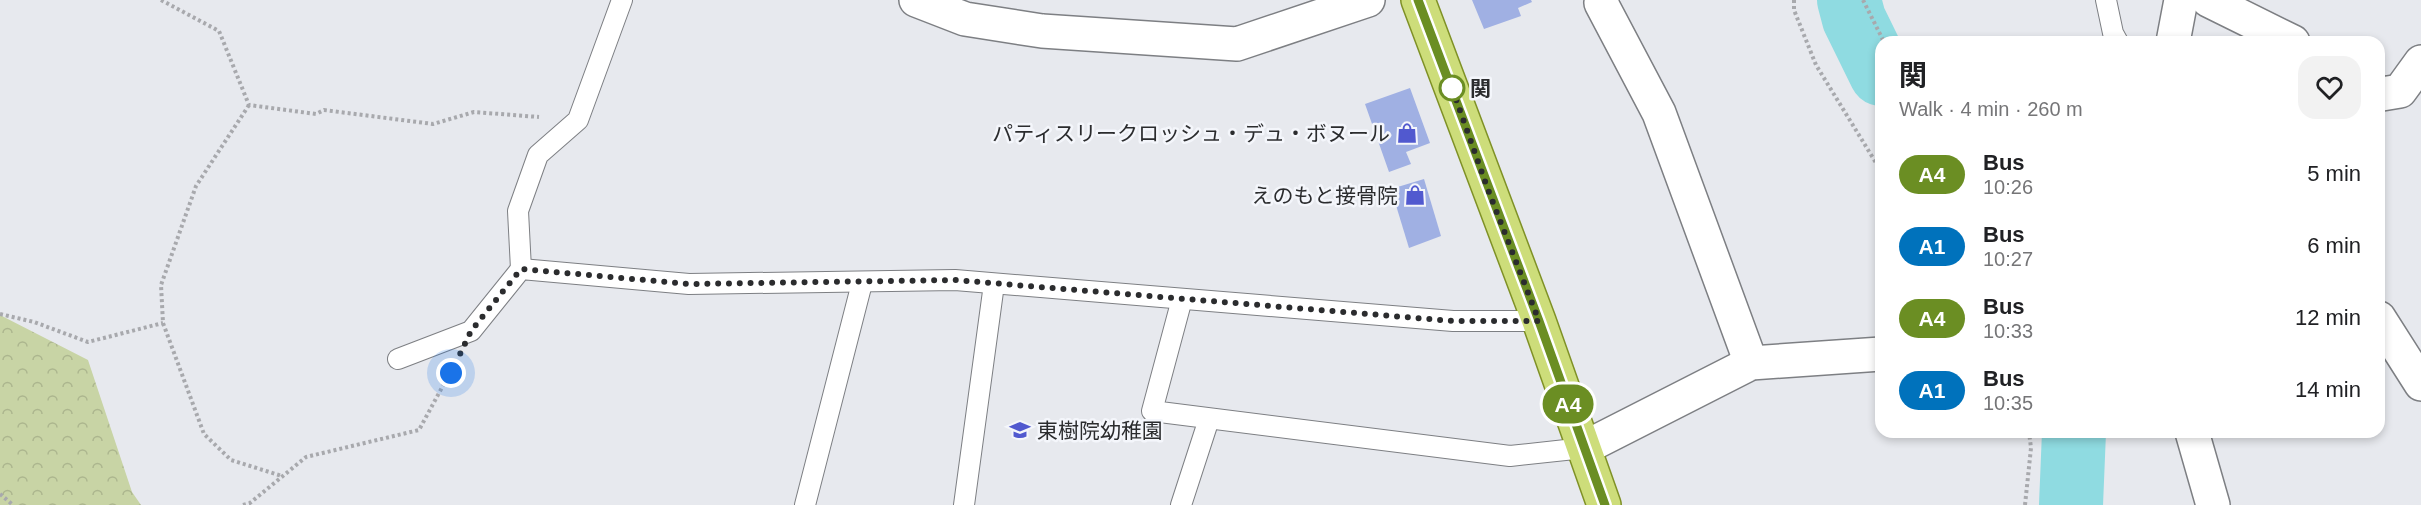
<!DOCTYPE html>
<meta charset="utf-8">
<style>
:root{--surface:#fff;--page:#f2f2f2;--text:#202124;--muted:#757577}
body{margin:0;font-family:Arial,"Noto Sans JP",sans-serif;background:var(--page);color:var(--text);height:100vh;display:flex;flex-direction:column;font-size:22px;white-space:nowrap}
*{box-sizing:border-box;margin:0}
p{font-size:20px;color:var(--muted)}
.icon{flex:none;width:33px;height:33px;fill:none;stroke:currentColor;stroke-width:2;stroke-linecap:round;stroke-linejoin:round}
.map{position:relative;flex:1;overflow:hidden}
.sheet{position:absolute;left:1875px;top:36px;width:510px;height:402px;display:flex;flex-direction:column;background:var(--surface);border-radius:18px;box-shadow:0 3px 9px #0003}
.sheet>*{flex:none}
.badge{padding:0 12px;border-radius:20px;font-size:21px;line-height:39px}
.you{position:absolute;width:30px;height:30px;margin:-15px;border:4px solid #fff;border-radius:50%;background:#1a73e8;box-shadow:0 0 0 9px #1a73e833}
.map>.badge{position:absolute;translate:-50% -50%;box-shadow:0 0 0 3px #fff}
.round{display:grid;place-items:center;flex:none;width:63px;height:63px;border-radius:18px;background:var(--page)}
.summary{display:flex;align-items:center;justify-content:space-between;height:102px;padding:0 24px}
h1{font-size:28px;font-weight:700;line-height:45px}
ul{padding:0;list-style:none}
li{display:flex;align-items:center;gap:18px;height:72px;padding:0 24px}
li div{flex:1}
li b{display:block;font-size:22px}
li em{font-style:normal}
li .badge{min-width:66px;font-weight:700;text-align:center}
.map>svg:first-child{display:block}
.park{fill:url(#park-crowns)}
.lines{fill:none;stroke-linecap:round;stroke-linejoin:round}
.river{stroke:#8fdbe1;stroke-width:64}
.building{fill:#a0b0e3}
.service-casing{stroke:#7d7f83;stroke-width:22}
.minor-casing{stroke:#7d7f83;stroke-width:36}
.primary-casing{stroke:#7f9126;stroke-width:36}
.path{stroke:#a8a9ad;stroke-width:4;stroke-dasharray:3 3;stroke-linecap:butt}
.service{stroke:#fff;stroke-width:20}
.minor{stroke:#fff;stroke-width:33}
.primary{stroke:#cddd7a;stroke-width:33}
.line-casing{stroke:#fff;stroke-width:14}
.line{stroke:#6b8e23;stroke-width:9}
.walk{stroke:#2b2c2e;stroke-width:6;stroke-dasharray:0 10.8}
.stop-dot{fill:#fff;stroke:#6b8e23;stroke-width:3}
.labels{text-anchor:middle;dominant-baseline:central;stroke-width:5;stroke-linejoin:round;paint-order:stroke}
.stop-label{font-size:21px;font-weight:bold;fill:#2b2c2e;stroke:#f4f6fb;text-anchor:start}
.poi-label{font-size:21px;fill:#2b2c2e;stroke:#f4f6fb;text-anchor:end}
</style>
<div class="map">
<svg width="2421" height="505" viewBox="0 0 2421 505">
<defs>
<pattern id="park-crowns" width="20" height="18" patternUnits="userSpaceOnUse" patternTransform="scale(1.5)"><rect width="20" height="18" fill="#c8d4a5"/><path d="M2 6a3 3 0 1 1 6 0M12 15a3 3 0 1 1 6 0" fill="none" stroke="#acb68e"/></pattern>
</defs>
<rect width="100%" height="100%" fill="#e7e9ee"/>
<path class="park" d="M0,315L88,360L132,492L141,505H0Z"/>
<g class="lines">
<g class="river">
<path d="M1849,0L1854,19L1881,74"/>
<path d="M2071,505L2074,432"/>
</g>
</g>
<g class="building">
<path d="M1472,0H1531L1532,2L1518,8L1521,16L1484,29Z"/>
<path d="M1410,88L1430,143L1406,152L1411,164L1389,172L1365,104Z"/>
<path d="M1424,179L1441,236L1409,248L1391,189Z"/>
</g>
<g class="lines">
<g class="service-casing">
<g id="service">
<path d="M2106,0L2113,33L2118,42"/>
<path d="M521,269L518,211L538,155L578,120L622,0"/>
<path d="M1182,299L1152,411L1510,456L1584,448"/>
<path d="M398,359L471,331L521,269L689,284L955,280L1453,321H1539"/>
<path d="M805,505L862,283"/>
<path d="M964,505L994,284"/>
<path d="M1181,505L1209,419"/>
</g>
</g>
<g class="minor-casing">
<g id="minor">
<path d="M916,0L965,19L1042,31L1237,44L1368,0"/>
<path d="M1602,0L1601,3L1659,113L1751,363"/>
<path d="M2208,0L2293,42"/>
<path d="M2173,42L2181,0"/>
<path d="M2379,92L2382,94L2400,91L2421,62"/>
<path d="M2379,318L2421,384"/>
<path d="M2192,432L2213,505"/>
<path d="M1584,448L1751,363L1881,354"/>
</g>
</g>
<g class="primary-casing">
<path id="primary" d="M1418,0L1539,321L1604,505"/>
</g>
<g class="path">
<path d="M161,0L219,31L249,105L316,114L324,110L433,124L474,112L539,117"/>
<path d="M1794,0V10L1816,65L1881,171"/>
<path d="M1863,0L1884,42"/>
<path d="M249,105L196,186L161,285L163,323L204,434L231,460L282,476"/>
<path d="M0,314L34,322L88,342L163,323"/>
<path d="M0,494L13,505"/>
<path d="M243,505L250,503L306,457L419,430L452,369"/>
<path d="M2025,505L2031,448L2029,432"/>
</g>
<use href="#service" class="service"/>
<use href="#minor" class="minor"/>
<use href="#primary" class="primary"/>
</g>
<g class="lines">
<g class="line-casing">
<path id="line" d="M1418,0L1539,321L1605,505"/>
</g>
<use href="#line" class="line"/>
<path class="walk" d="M451,373L471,331L521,269L689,284L955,280L1453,321H1539L1487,187L1451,85L1452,88"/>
</g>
<defs>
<g id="shop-bare" transform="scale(1.62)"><path d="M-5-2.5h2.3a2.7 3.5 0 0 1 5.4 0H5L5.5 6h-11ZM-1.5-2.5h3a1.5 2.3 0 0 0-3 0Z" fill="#5159cf" stroke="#f4f6fb" stroke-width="2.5" paint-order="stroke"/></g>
<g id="school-bare" transform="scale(1.62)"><path d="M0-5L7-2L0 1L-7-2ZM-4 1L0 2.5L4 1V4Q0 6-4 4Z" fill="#5159cf" stroke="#f4f6fb" stroke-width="2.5" paint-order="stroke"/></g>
</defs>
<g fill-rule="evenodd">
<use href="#shop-bare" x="1407" y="133"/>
<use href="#shop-bare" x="1415" y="195"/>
<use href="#school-bare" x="1020" y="430"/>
</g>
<circle class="stop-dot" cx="1452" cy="88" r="12"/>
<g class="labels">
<g class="stop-label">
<text x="1470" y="88">関</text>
</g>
<g class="poi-label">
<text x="1390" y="133">パティスリークロッシュ・デュ・ボヌール</text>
<text x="1398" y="195">えのもと接骨院</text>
<text x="1037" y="430" text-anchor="start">東樹院幼稚園</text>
</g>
</g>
</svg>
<div class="you" style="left:451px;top:373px"></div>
<b class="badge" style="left:1568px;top:404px;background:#6b8e23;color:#fff">A4</b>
<section class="sheet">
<div class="summary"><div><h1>関</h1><p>Walk · 4 min · 260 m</p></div><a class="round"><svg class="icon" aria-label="heart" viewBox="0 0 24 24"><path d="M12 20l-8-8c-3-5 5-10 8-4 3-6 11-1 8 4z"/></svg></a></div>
<ul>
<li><span class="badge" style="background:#6b8e23;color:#fff">A4</span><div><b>Bus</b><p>10:26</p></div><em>5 min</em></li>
<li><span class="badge" style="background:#0072bc;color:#fff">A1</span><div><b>Bus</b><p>10:27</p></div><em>6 min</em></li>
<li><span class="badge" style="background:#6b8e23;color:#fff">A4</span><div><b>Bus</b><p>10:33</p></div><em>12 min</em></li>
<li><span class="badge" style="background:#0072bc;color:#fff">A1</span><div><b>Bus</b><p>10:35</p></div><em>14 min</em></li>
</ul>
</section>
</div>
